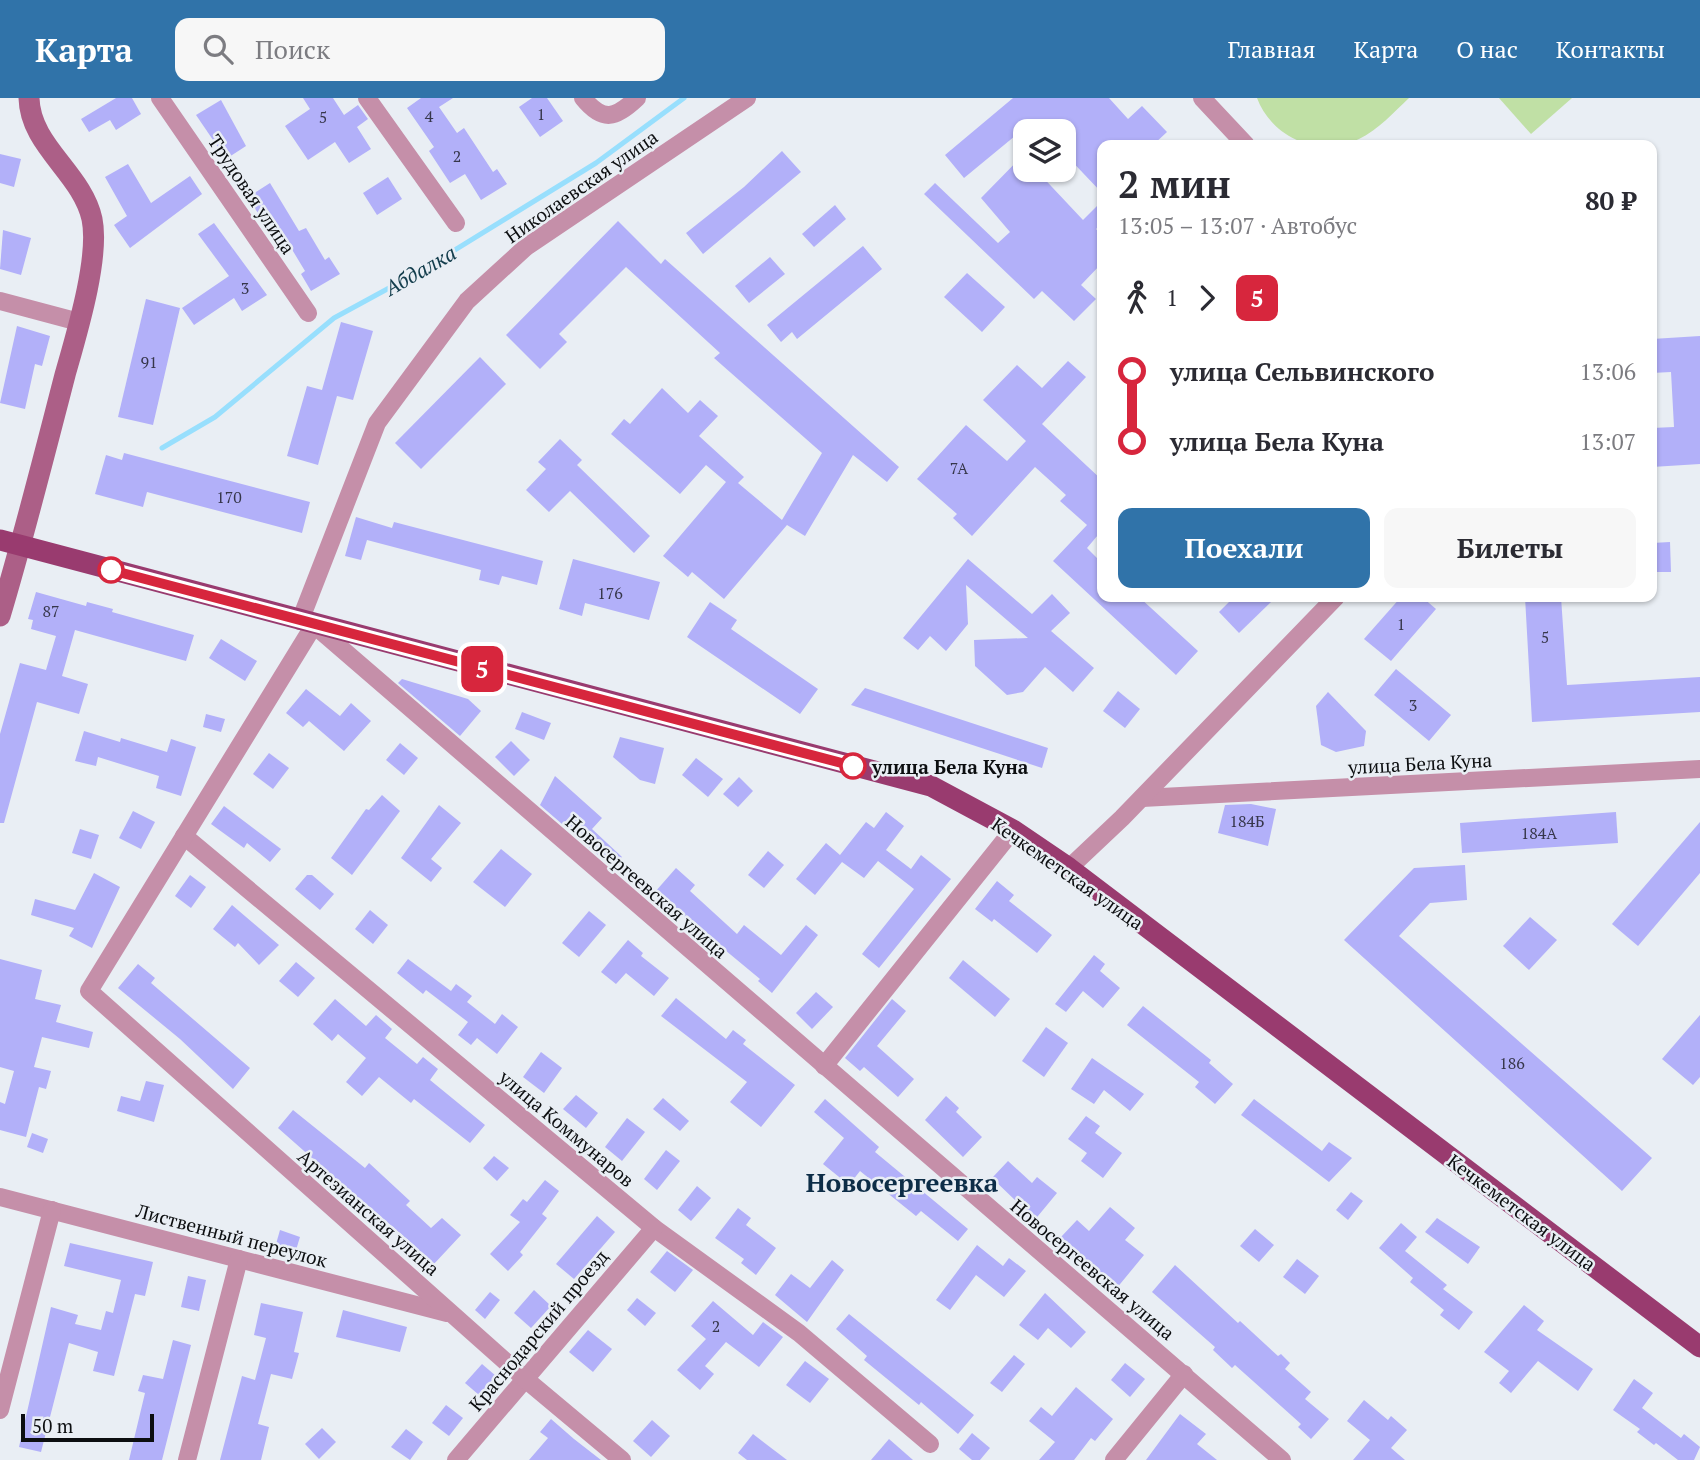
<!DOCTYPE html>
<html lang="ru">
<meta charset="utf-8">
<style>
:root{--surface:#fff;--page:#f7f7f7;--text:#2b2b33;--muted:#7c7c81;--accent:#3073a9}
body{margin:0;font-family:"PT Serif",serif;background:var(--page);color:var(--text);height:100vh;display:flex;flex-direction:column;font-size:26px;white-space:nowrap}
*{box-sizing:border-box;margin:0}
p{font-size:23px;color:var(--muted)}
.icon{flex:none;width:38px;height:38px;fill:none;stroke:currentColor;stroke-width:2;stroke-linecap:round;stroke-linejoin:round}
.map{position:relative;flex:1;overflow:hidden}
.details{position:absolute;left:1097px;top:42px;width:560px;height:462px;display:flex;flex-direction:column;background:var(--surface);border-radius:14px;box-shadow:0 2px 5px #0004}
.details>*{flex:none}
.badge{padding:0 14px;border-radius:10px;font-size:24px;line-height:46px}
.buttons{position:absolute;left:1013px;top:21px;display:grid;gap:14px}
.buttons a{display:grid;place-items:center;width:63px;height:63px;border-radius:14px;background:var(--surface);box-shadow:0 2px 5px #0004;font-size:35px}
.scale{position:absolute;left:21px;bottom:18px;width:133px;box-sizing:border-box;padding-left:7px;border:4px solid #0c0e10;border-top:0;font-size:19px;line-height:24px;white-space:nowrap;color:#0c0e10;-webkit-text-stroke:5px #e9eef4;paint-order:stroke}
.map>.badge{position:absolute;translate:-50% -50%;box-shadow:0 0 0 4px #fff}
.legs{display:flex;align-items:center;gap:10px;height:77px;padding:0 21px;font-size:23px}
.legs p{margin-inline-start:auto}
.head{display:flex;align-items:center;justify-content:space-between;height:119px;padding:0 21px}
h1{font-size:38px;font-weight:700;line-height:52px}
.button{display:flex;gap:14px;margin-top:auto;padding:14px 21px}
.button a{flex:1;height:80px;border-radius:14px;background:var(--accent);color:#fff;font-size:28px;font-weight:700;line-height:80px;text-align:center}
.button a+a{background:var(--page);color:var(--text)}
ul{padding:0 21px;list-style:none}
li{display:flex;align-items:center;gap:24px;height:70px;font-size:26px}
li i{display:grid;place-items:center;width:10px;height:100%;margin:0 9px;background:currentColor}
li i::after{content:'';width:18px;height:18px;margin:-9px;border:5px solid;border-radius:50%;background:var(--surface)}
li p{margin-inline-start:auto}
li:first-child i{background:linear-gradient(#0000 50%,currentColor 0)}
li:last-child i{background:linear-gradient(currentColor 50%,#0000 0)}
header{display:flex;align-items:center;gap:42px;box-sizing:border-box;height:98px;padding:0 35px;background:var(--accent);color:#fff}
header strong{font-size:33px}
nav{display:flex;gap:38px;margin-inline-start:auto;font-size:24px}
.search{width:490px;height:63px;background:var(--page);display:flex;align-items:center;gap:18px;box-sizing:border-box;padding:0 24px;border-radius:14px;color:var(--muted);font-size:26px}
.map>svg:first-child{display:block}
.green{fill:#c0e0a5}
.lines{fill:none;stroke-linecap:round;stroke-linejoin:round}
.stream{stroke:#98dffd;stroke-width:5}
.building{fill:#b2b0f9}
.street{stroke:#c58fa9;stroke-width:18}
.secondary{stroke:#ac5f87;stroke-width:21}
.primary{stroke:#993b6f;stroke-width:21}
.line-1-casing{stroke:#fff;stroke-width:16}
.line-1{stroke:#d7263d;stroke-width:10}
.stop-1-dot{fill:#fff;stroke:#d7263d;stroke-width:3.5}
.labels{text-anchor:middle;dominant-baseline:central;stroke-width:5;stroke-linejoin:round;paint-order:stroke}
.number-label{font-size:16px;fill:#36364a}
.street-label{font-size:19px;fill:#0c0e10;stroke:#e9eef4}
.stop-label{font-size:19px;font-weight:bold;fill:#0c0e10;stroke:#e9eef4;text-anchor:start}
.water-label{font-size:21px;font-style:italic;fill:#133d4c;stroke:#e9eef4}
.district-label{font-size:26px;font-weight:bold;fill:#0d2d47;stroke:#e9eef4}
</style>
<header>
<strong>Карта</strong>
<div class="search"><svg class="icon" aria-label="search" viewBox="0 0 24 24"><circle cx="10" cy="10" r="6"/><path d="M15 15l6 6"/></svg>Поиск</div>
<nav><a>Главная</a><a>Карта</a><a>О нас</a><a>Контакты</a></nav>
</header>
<div class="map">
<svg width="1700" height="1362" viewBox="0 0 1700 1362">
<rect width="100%" height="100%" fill="#e9eef4"/>
<g class="green">
<path d="M1257,0H1409C1394,14 1378,32 1359,41C1320,61 1272,40 1257,0Z"/>
<path d="M1499,0H1572L1531,36Z"/>
</g>
<g class="lines">
<path class="stream" d="M162,350L215,319L334,220L424,171L596,65L684,0"/>
</g>
<g class="building">
<path d="M116,0H132L141,16L116,32L110,22L89,34L81,21Z"/>
<path d="M303,0H333L344,17L358,7L368,21L357,29L371,51L349,65L335,44L308,62L285,28L310,11Z"/>
<path d="M421,0H453L439,9L457,35L464,30L493,74L497,71L507,86L481,102L465,76L450,85L429,53L434,49L407,10Z"/>
<path d="M532,0H547L563,23L540,39L519,9Z"/>
<path d="M1013,0H1109L1128,21L1142,8L1167,34L1153,47H1102V95L1064,55V33H1043L1033,23L964,80L945,57Z"/>
<path d="M221,2L246,48L226,61L196,17Z"/>
<path d="M782,53L801,74L703,156L686,135L744,89Z"/>
<path d="M1026,54V72H1036L1083,122L1102,103V125L1096,131L1102,137V165L1081,187L1096,201L1074,223L1042,193L1034,201L924,96L935,85L998,145L1010,134L981,100Z"/>
<path d="M0,56L21,61L14,89L0,85Z"/>
<path d="M128,66L151,105L190,78L202,96L130,150L114,127L127,118L105,79Z"/>
<path d="M388,79L402,101L377,117L363,95Z"/>
<path d="M270,85L299,133L306,130L325,162L329,159L340,176L311,193L301,176L305,173L276,125L267,130L248,99Z"/>
<path d="M835,107L846,121L814,149L802,136Z"/>
<path d="M618,123L661,166L665,161L899,369L887,384L853,357L805,438L787,427L724,501L692,474L688,479L663,458L726,384L706,367L680,396L611,336L624,321L630,326L662,290L688,315L700,302L718,318L699,338L744,379L738,385L782,422L822,355L714,260L720,255L626,169L559,236L567,244L540,271L506,237Z"/>
<path d="M214,125L267,197L242,213L234,200L194,227L182,210L229,178L198,136Z"/>
<path d="M3,132L31,140L21,177L0,171Z"/>
<path d="M863,148L882,171L797,241L792,234L781,244L767,227Z"/>
<path d="M770,159L785,176L749,205L735,188Z"/>
<path d="M967,175L1005,209L982,234L944,199Z"/>
<path d="M146,201L180,210L153,327L118,319Z"/>
<path d="M341,224L373,233L353,302L337,298L318,367L287,358L307,288L322,292Z"/>
<path d="M17,228L50,238L42,268L35,266L25,311L0,305Z"/>
<path d="M1700,238V366L1652,369V330L1674,329L1671,274L1652,275V241Z"/>
<path d="M480,259L506,286L421,371L395,345Z"/>
<path d="M1068,263L1086,279L1042,326L1102,382V441L1098,437L1087,450L1102,465V499H1139L1198,553L1176,577L1053,463L1087,427L1060,403L1066,397L1035,369L972,438L953,420L957,416L917,381L966,327L1007,363L1026,343L983,302L1017,267L1042,290Z"/>
<path d="M560,341L582,362L577,367L650,438L634,455L570,393L549,414L526,392L546,371L538,364Z"/>
<path d="M124,355L310,404L302,435L147,394L143,409L95,396L106,357L122,362Z"/>
<path d="M356,419L392,430L394,424L543,463L537,487L502,478L499,487L479,482L481,472L367,442L361,462L345,458Z"/>
<path d="M1670,444L1671,474H1652V445Z"/>
<path d="M573,461L660,484L649,522L585,505L582,518L559,511Z"/>
<path d="M968,461L1032,516L1052,496L1070,515L1051,533L1094,570L1073,594L1045,569L1023,594L1007,597L975,568L974,542L1028,540L966,487L968,526L946,553L930,538L918,552L903,540Z"/>
<path d="M36,494L86,508L87,504L113,511L112,514L194,537L186,563L75,532L62,578L88,586L79,616L37,604L4,725H0V636L20,565L46,572L56,538L31,531L33,522L28,521Z"/>
<path d="M1234,499H1276L1239,535L1219,514Z"/>
<path d="M1401,499H1422L1436,511L1391,563L1364,541Z"/>
<path d="M1525,499H1561L1567,587L1700,579V614L1532,624Z"/>
<path d="M710,504L737,522L731,531L818,591L800,616L687,539Z"/>
<path d="M221,541L257,563L245,583L209,560Z"/>
<path d="M1396,571L1451,617L1429,643L1374,597Z"/>
<path d="M402,581L468,601L481,613L460,638L398,585Z"/>
<path d="M865,590L1048,650L1042,670L851,607Z"/>
<path d="M306,591L340,618L351,605L371,623L344,653L309,623L303,629L286,615Z"/>
<path d="M1118,593L1140,611L1125,630L1103,613Z"/>
<path d="M1328,594L1366,633L1364,648L1336,654L1321,647L1316,608Z"/>
<path d="M522,614L551,625L544,642L515,631Z"/>
<path d="M206,616L225,621L221,634L203,629Z"/>
<path d="M84,633L120,644L121,640L167,654L171,641L196,649L181,698L156,690L159,678L98,659L96,668L75,663Z"/>
<path d="M620,639L664,650L655,686L640,682L613,659Z"/>
<path d="M511,643L530,662L514,678L495,659Z"/>
<path d="M400,645L418,660L404,677L386,662Z"/>
<path d="M269,655L289,670L273,691L253,676Z"/>
<path d="M696,660L723,681L708,699L682,677Z"/>
<path d="M555,678L602,720L592,731L622,759L612,769L540,707Z"/>
<path d="M739,679L753,693L738,709L723,696Z"/>
<path d="M382,697L400,713L352,777L331,760L366,711L369,712Z"/>
<path d="M1251,706L1276,711L1268,748L1218,735L1225,707Z"/>
<path d="M439,707L461,725L431,761L442,770L431,784L401,760Z"/>
<path d="M224,708L281,751L270,764L247,745L244,750L211,726Z"/>
<path d="M133,713L155,724L141,751L119,740Z"/>
<path d="M886,714L904,728L886,752L911,771L921,757L951,781L879,870L862,856L914,791L878,763L864,780L842,764L815,797L796,781L826,745L840,757L866,724L874,730Z"/>
<path d="M1616,714L1618,745L1462,755L1460,725Z"/>
<path d="M1700,724V775L1638,848L1612,826Z"/>
<path d="M80,731L99,737L91,761L72,755Z"/>
<path d="M501,751L532,776L505,809L473,784Z"/>
<path d="M768,753L784,767L764,790L748,777Z"/>
<path d="M1465,767L1467,802L1430,805L1399,838L1652,1060L1622,1093L1344,842L1414,770Z"/>
<path d="M676,770L695,787L690,793L737,836L744,827L781,857L806,827L818,837L772,895L758,883L760,881L655,794Z"/>
<path d="M94,775L120,789L92,850L69,838L74,830L31,817L35,801L75,812Z"/>
<path d="M190,777L206,789L191,810L175,798Z"/>
<path d="M307,777H312L334,796L320,812L295,791Z"/>
<path d="M997,783L1014,797L1009,803L1052,837L1037,855L994,821L992,824L975,811Z"/>
<path d="M232,807L279,847L259,867L238,845L235,849L213,831Z"/>
<path d="M370,812L388,827L373,846L355,831Z"/>
<path d="M589,813L606,827L579,859L562,845Z"/>
<path d="M1530,819L1557,842L1529,872L1503,848Z"/>
<path d="M628,842L643,855L641,858L669,880L654,898L626,875L616,886L601,874Z"/>
<path d="M1094,857L1105,866L1100,873L1120,890L1103,910L1083,893L1066,914L1055,906Z"/>
<path d="M0,861L42,872L35,901L61,907L56,924L93,934L89,950L42,939L34,969L51,973L46,991L39,989L26,1039L0,1032V1004L5,1006L14,973L0,969Z"/>
<path d="M408,861L451,893L456,886L472,898L467,904L495,926L502,916L518,929L497,956L477,940L471,947L458,937L468,924L426,892L423,896L397,875Z"/>
<path d="M963,862L1010,901L995,919L949,880Z"/>
<path d="M296,864L315,880L298,899L279,883Z"/>
<path d="M138,866L155,880L151,885L250,970L233,991L180,941L118,890Z"/>
<path d="M816,894L833,909L812,931L796,915Z"/>
<path d="M676,900L726,941L733,932L746,942L743,946L795,987L761,1029L730,1004L747,984L661,918Z"/>
<path d="M335,901L366,928L376,917L392,931L385,940L417,966L423,959L438,971L430,982L485,1027L470,1045L414,1001L411,1005L379,979L362,998L346,984L366,960L338,936L332,943L313,926Z"/>
<path d="M892,901L906,913L877,948L914,981L898,999L864,969L860,973L845,960Z"/>
<path d="M1143,908L1211,962L1209,965L1233,986L1215,1006L1195,989L1199,984L1127,927Z"/>
<path d="M1700,917V979L1693,987L1662,961Z"/>
<path d="M1046,929L1068,945L1044,979L1022,963Z"/>
<path d="M541,954L562,970L544,995L523,979Z"/>
<path d="M1092,960L1144,996L1130,1013L1104,992L1094,1006L1071,991Z"/>
<path d="M146,983L164,987L154,1024L117,1013L121,998L140,1003Z"/>
<path d="M576,997L598,1015L586,1030L563,1011Z"/>
<path d="M946,998L959,1010L956,1014L982,1039L963,1059L925,1022Z"/>
<path d="M663,1000L689,1023L680,1033L653,1011Z"/>
<path d="M825,1001L879,1049L875,1054L968,1131L958,1143L921,1113L916,1118L860,1073L849,1087L823,1066L844,1040L814,1014Z"/>
<path d="M1254,1001L1322,1053L1329,1044L1352,1060L1329,1084L1241,1017Z"/>
<path d="M293,1012L365,1070L369,1065L410,1103L406,1107L431,1130L442,1120L461,1137L433,1167L415,1148L364,1104L360,1107L344,1092L346,1090L278,1030Z"/>
<path d="M1086,1018L1100,1028L1095,1035L1122,1055L1103,1080L1081,1063L1087,1055L1068,1041Z"/>
<path d="M627,1020L645,1034L622,1063L605,1049Z"/>
<path d="M32,1035L48,1041L43,1055L27,1049Z"/>
<path d="M666,1052L680,1063L657,1092L644,1081Z"/>
<path d="M494,1058L509,1070L497,1083L483,1070Z"/>
<path d="M1008,1063L1032,1085L1037,1079L1057,1095L1033,1124L1013,1108L1017,1104L992,1080Z"/>
<path d="M545,1082L559,1093L542,1116L547,1120L520,1154L523,1157L508,1173L490,1156L520,1124L510,1117L523,1101L527,1104Z"/>
<path d="M697,1088L711,1100L691,1123L678,1112Z"/>
<path d="M1351,1094L1363,1103L1348,1122L1336,1112Z"/>
<path d="M1110,1109L1135,1130L1125,1142L1144,1157L1116,1191L1061,1139L1077,1122L1089,1133Z"/>
<path d="M738,1110L751,1120L746,1127L776,1150L756,1177L741,1165L744,1161L715,1140Z"/>
<path d="M597,1118L615,1134L574,1181L556,1166Z"/>
<path d="M1437,1120L1480,1149L1468,1166L1425,1134Z"/>
<path d="M1401,1125L1417,1139L1405,1153L1447,1187L1443,1191L1473,1214L1459,1232L1440,1217L1444,1212L1410,1184L1413,1180L1379,1150Z"/>
<path d="M1255,1131L1274,1147L1259,1164L1240,1148Z"/>
<path d="M280,1132L300,1139L296,1152L276,1146Z"/>
<path d="M70,1145L153,1164L145,1198L135,1196L114,1278L93,1273L98,1254L69,1245L41,1354L19,1349L51,1209L78,1217L75,1226L101,1232L106,1213L113,1215L121,1182L64,1168Z"/>
<path d="M977,1147L1003,1168L1009,1160L1026,1173L1004,1199L976,1177L950,1212L936,1202Z"/>
<path d="M667,1153L693,1172L675,1194L650,1174Z"/>
<path d="M1297,1161L1319,1178L1305,1196L1283,1179Z"/>
<path d="M832,1162L844,1172L807,1224L775,1197L791,1176L810,1190Z"/>
<path d="M1175,1167L1238,1225L1240,1223L1278,1258L1281,1256L1290,1265L1285,1271L1311,1294L1305,1301L1329,1321L1311,1341L1298,1329L1301,1326L1235,1267L1232,1270L1213,1252L1215,1249L1152,1194Z"/>
<path d="M188,1178L206,1182L199,1213L181,1209Z"/>
<path d="M534,1192L551,1208L531,1230L514,1215Z"/>
<path d="M490,1194L500,1202L485,1221L475,1212Z"/>
<path d="M1045,1195L1086,1234L1071,1250L1048,1230L1038,1242L1019,1227Z"/>
<path d="M637,1200L656,1215L645,1228L627,1212Z"/>
<path d="M713,1203L753,1237L763,1224L783,1239L759,1269L726,1244L705,1268L714,1276L700,1292L677,1272L706,1241L691,1228Z"/>
<path d="M261,1205L303,1214L294,1254L299,1255L292,1281L271,1276L258,1326L269,1329L261,1362H220L242,1278L255,1282L266,1240L254,1237Z"/>
<path d="M1524,1207L1544,1223L1537,1232L1593,1271L1578,1293L1538,1263L1511,1295L1499,1285L1509,1273L1484,1254Z"/>
<path d="M343,1212L407,1229L400,1254L336,1239Z"/>
<path d="M849,1216L974,1317L958,1336L921,1304L919,1307L864,1262L867,1258L836,1231Z"/>
<path d="M588,1232L612,1251L593,1274L569,1254Z"/>
<path d="M173,1242L191,1247L162,1362H129L145,1295L138,1293L143,1277L163,1281Z"/>
<path d="M1014,1257L1025,1266L1002,1294L990,1285Z"/>
<path d="M805,1263L829,1281L810,1305L786,1287Z"/>
<path d="M1125,1265L1145,1281L1130,1299L1111,1282Z"/>
<path d="M482,1266L496,1278L479,1297L465,1285Z"/>
<path d="M1634,1281L1653,1295L1642,1310L1681,1340L1684,1336L1700,1349L1694,1362H1678L1656,1345L1654,1347L1637,1334L1640,1331L1613,1312Z"/>
<path d="M1076,1289L1113,1321L1095,1343L1091,1340L1074,1362H1039L1055,1344L1029,1323L1041,1309L1052,1318Z"/>
<path d="M1364,1302L1388,1322L1391,1318L1407,1332L1391,1350L1405,1362H1353L1370,1342L1347,1323Z"/>
<path d="M446,1307L463,1320L449,1338L432,1325Z"/>
<path d="M1180,1316L1206,1336L1197,1346L1217,1362H1146Z"/>
<path d="M551,1321L574,1341L601,1362H529L548,1340L540,1334Z"/>
<path d="M652,1322L670,1338L651,1359L633,1343Z"/>
<path d="M322,1330L336,1344L319,1361L305,1346Z"/>
<path d="M406,1331L423,1344L410,1362L391,1349Z"/>
<path d="M972,1335L990,1350L980,1362H972L959,1351Z"/>
<path d="M753,1336L787,1362H747L738,1355Z"/>
<path d="M889,1341L913,1362H871Z"/>
</g>
<g class="lines">
<g class="street">
<path d="M160,0L308,215"/>
<path d="M367,0L456,125"/>
<path d="M583,0C603,25 616,20 637,0"/>
<path d="M1202,0L1246,47"/>
<path d="M0,203L79,224"/>
<path d="M300,523L377,325L467,203L526,149L747,0"/>
<path d="M1142,700L1700,671"/>
<path d="M184,738L654,1130L799,1235L930,1346"/>
<path d="M1069,770L1122,720L1336,499"/>
<path d="M824,968L1013,732"/>
<path d="M0,1099L447,1215"/>
<path d="M0,1312L52,1112"/>
<path d="M187,1362L239,1161"/>
<path d="M456,1362L654,1130"/>
<path d="M622,1362L524,1280L89,893L314,527L1282,1362"/>
<path d="M1114,1362L1184,1276"/>
</g>
<path class="secondary" d="M0,518C24,438 44,358 65,277C76,238 100,160 92,121C82,75 30,48 29,0"/>
<path class="primary" d="M0,442L931,688L1013,732L1069,770L1700,1249"/>
</g>
<g class="lines">
<g class="line-1-casing">
<path id="line-1" d="M111,472L853,668"/>
</g>
<use href="#line-1" class="line-1"/>
</g>
<g class="stop-1-dot">
<circle cx="111" cy="472" r="12"/>
<circle cx="853" cy="668" r="12"/>
</g>
<g class="labels">
<g class="number-label">
<text x="541" y="16">1</text>
<text x="429" y="18">4</text>
<text x="323" y="19">5</text>
<text x="457" y="58">2</text>
<text x="245" y="190">3</text>
<text x="149" y="264">91</text>
<text x="959" y="370">7А</text>
<text x="229" y="399">170</text>
<text x="610" y="495">176</text>
<text x="51" y="513">87</text>
<text x="1401" y="526">1</text>
<text x="1545" y="539">5</text>
<text x="1413" y="607">3</text>
<text x="1247" y="723">184Б</text>
<text x="1539" y="735">184А</text>
<text x="1512" y="965">186</text>
<text x="716" y="1228">2</text>
</g>
<g class="street-label">
<text transform="translate(581 88) rotate(-35)">Николаевская улица</text>
<text transform="translate(252 96) rotate(56)">Трудовая улица</text>
<text transform="translate(1420 665) rotate(-3)">улица Бела Куна</text>
<text transform="translate(1068 775) rotate(35)">Кечкеметская улица</text>
<text transform="translate(647 788) rotate(41)">Новосергеевская улица</text>
<text transform="translate(567 1030) rotate(40)">улица Коммунаров</text>
<text transform="translate(369 1114) rotate(41)">Артезианская улица</text>
<text transform="translate(1522 1114) rotate(37)">Кечкеметская улица</text>
<text transform="translate(232 1137) rotate(15)">Лиственный переулок</text>
<text transform="translate(1093 1171) rotate(40)">Новосергеевская улица</text>
<text transform="translate(538 1232) rotate(-50)">Краснодарский проезд</text>
</g>
<g class="stop-label">
<text x="872" y="668">улица Бела Куна</text>
</g>
<g class="water-label">
<text transform="translate(420 172) rotate(-30)">Абдалка</text>
</g>
<g class="district-label">
<text x="902" y="1084">Новосергеевка</text>
</g>
</g>
</svg>
<div class="buttons">
<a><svg class="icon" aria-label="layers" viewBox="0 0 24 24"><path d="M12 4l9 5-9 5-9-5zM3 14l9 5 9-5"/></svg></a>
</div>
<div class="scale">50 m</div>
<b class="badge" style="left:482px;top:571px;background:#d7263d;color:#fff">5</b>
<section class="details">
<div class="head"><div><h1>2 мин</h1><p>13:05 – 13:07 · Автобус</p></div><b>80 ₽</b></div>
<div class="legs"><svg class="icon" aria-label="walk" viewBox="0 0 24 24"><circle cx="13" cy="4" r="2"/><path d="M13 8l-2 6 4 7M11 14l-3 7M7 12l3-4h3l4 4"/></svg>1<svg class="icon" aria-label="forward" viewBox="0 0 24 24"><path d="M9 5l7 7-7 7"/></svg><b class="badge" style="background:#d7263d;color:#fff">5</b></div>
<ul>
<li><i style="color:#d7263d"></i><b>улица Сельвинского</b><p>13:06</p></li>
<li><i style="color:#d7263d"></i><b>улица Бела Куна</b><p>13:07</p></li>
</ul>
<div class="button"><a>Поехали</a><a>Билеты</a></div>
</section>
</div>
